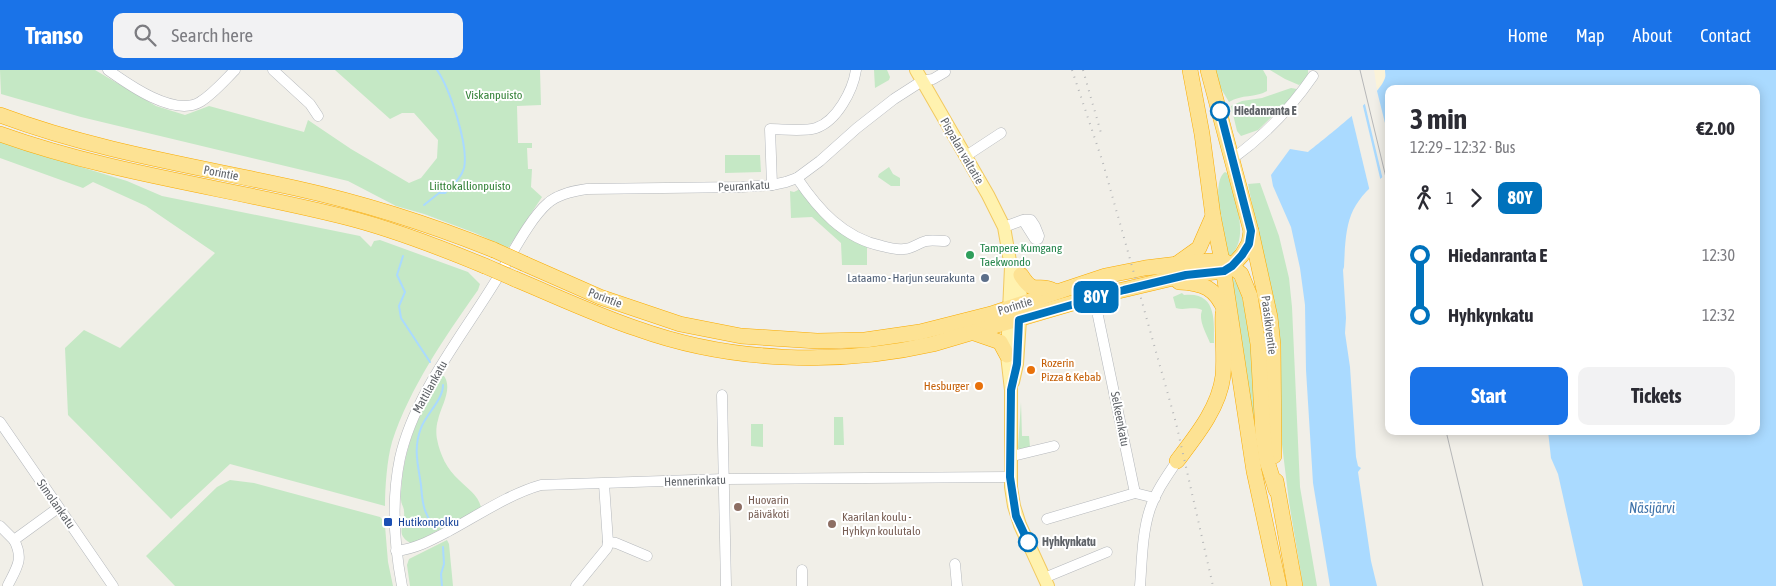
<!DOCTYPE html>
<meta charset="utf-8">
<style>
:root{--surface:#fff;--page:#f2f2f3;--text:#2b2b33;--muted:#7c7c81;--accent:#1a73e8}
body{margin:0;font-family:"Asap Condensed",sans-serif;background:var(--page);color:var(--text);height:100vh;display:flex;flex-direction:column;font-size:19px;white-space:nowrap}
*{box-sizing:border-box;margin:0}
p{font-size:16px;color:var(--muted)}
.icon{flex:none;width:28px;height:28px;fill:none;stroke:currentColor;stroke-width:2;stroke-linecap:round;stroke-linejoin:round}
.map{position:relative;flex:1;overflow:hidden}
.side{position:absolute;left:1385px;top:15px;width:375px;height:350px;display:flex;flex-direction:column;background:var(--surface);border-radius:10px;box-shadow:0 2px 12px #0003}
.side>*{flex:none}
.badge{padding:0 10px;border-radius:8px;font-size:18px;line-height:32px}
.map>.badge{position:absolute;translate:-50% -50%;box-shadow:0 0 0 2px #fff}
.legs{display:flex;align-items:center;gap:8px;height:55px;padding:0 25px;font-size:16px}
.legs p{margin-inline-start:auto}
.overview{display:flex;align-items:center;justify-content:space-between;height:85px;padding:0 25px}
h1{font-size:28px;font-weight:700;line-height:38px}
.button{display:flex;gap:10px;margin-top:auto;padding:10px 25px}
.button a{flex:1;height:58px;border-radius:10px;background:var(--accent);color:#fff;font-size:20px;font-weight:700;line-height:58px;text-align:center}
.button a+a{background:var(--page);color:var(--text)}
ul{padding:0 25px;list-style:none}
li{display:flex;align-items:center;gap:18px;height:60px;font-size:19px}
li i{display:grid;place-items:center;width:8px;height:100%;margin:0 6px;background:currentColor}
li i::after{content:'';width:12px;height:12px;margin:-6px;border:4px solid;border-radius:50%;background:var(--surface)}
li p{margin-inline-start:auto}
li:first-child i{background:linear-gradient(#0000 50%,currentColor 0)}
li:last-child i{background:linear-gradient(currentColor 50%,#0000 0)}
header{display:flex;align-items:center;gap:30px;box-sizing:border-box;height:70px;padding:0 25px;background:var(--accent);color:#fff}
header strong{font-size:24px}
nav{display:flex;gap:28px;margin-inline-start:auto;font-size:18px}
.search{width:350px;height:45px;background:var(--page);display:flex;align-items:center;gap:12px;box-sizing:border-box;padding:0 18px;border-radius:10px;color:var(--muted);font-size:19px}
.map>svg:first-child{display:block}
.green{fill:#c5e8c5}
.sand{fill:#fbf3d9}
.water{fill:#aadaff}
.pier{fill:#f1efe8}
.lines{fill:none;stroke-linecap:round;stroke-linejoin:round}
.stream{stroke:#aadaff;stroke-width:2}
.minor-casing{stroke:#b5b8bc;stroke-width:11}
.major-casing{stroke:#f2c960;stroke-width:14}
.highway-casing{stroke:#f9ab00;stroke-width:16}
.minor{stroke:#fff;stroke-width:10}
.major{stroke:#fff2af;stroke-width:12}
.highway{stroke:#fde293;stroke-width:15}
.tram{stroke:#b6b7b8;stroke-width:1}
.rail{stroke:#b6b7b8;stroke-width:2;stroke-dasharray:1 6;stroke-linecap:butt}
.highway-bridge-casing{stroke:#f9ab00;stroke-width:16;stroke-linecap:butt}
.highway-bridge{stroke:#fde293;stroke-width:15}
.line-1-casing{stroke:#fff;stroke-width:11}
.line-1{stroke:#0072bc;stroke-width:8}
.stop-1-dot{fill:#fff;stroke:#0072bc;stroke-width:2.5}
.leisure-dot{fill:#2e9e5b;stroke:#fff;stroke-width:2}
.service-dot{fill:#5c6f8a;stroke:#fff;stroke-width:2}
.food-dot{fill:#e8710a;stroke:#fff;stroke-width:2}
.education-dot{fill:#8d6e63;stroke:#fff;stroke-width:2}
.transit-dot{fill:#1a4fb4;stroke:#fff;stroke-width:2}
.labels{text-anchor:middle;dominant-baseline:central;stroke-width:4;stroke-linejoin:round;paint-order:stroke}
.park-label{font-size:12px;fill:#348238;stroke:#fff}
.stop-label{font-size:12px;font-weight:bold;fill:#5f6368;stroke:#fff;text-anchor:start}
.street-label{font-size:12px;fill:#5f6368;stroke:#fff}
.leisure-label{font-size:12px;fill:#27864d;stroke:#fff;text-anchor:start}
.service-label{font-size:12px;fill:#4e5e75;stroke:#fff;text-anchor:end}
.food-label{font-size:12px;fill:#c56008;stroke:#fff;text-anchor:start}
.education-label{font-size:12px;fill:#785e54;stroke:#fff;text-anchor:start}
.transit-label{font-size:12px;fill:#164399;stroke:#fff;text-anchor:start}
.water-label{font-size:14px;font-style:italic;fill:#4174aa;stroke:#fff}
</style>
<header>
<strong>Transo</strong>
<div class="search"><svg class="icon" aria-label="search" viewBox="0 0 24 24"><circle cx="10" cy="10" r="6"/><path d="M15 15l6 6"/></svg>Search here</div>
<nav><a>Home</a><a>Map</a><a>About</a><a>Contact</a></nav>
</header>
<div class="map">
<svg width="1776" height="516" viewBox="0 0 1776 516">
<rect width="100%" height="100%" fill="#f1efe8"/>
<g class="green">
<path d="M0,0H95L156,36L185,45L209,36L304,62L308,50L351,79L409,113L421,108L437,88L438,70L414,43H402L390,49L335,0H540L541,35L517,36L518,73H532V78H527L528,99H532L531,117L542,127L508,178L475,163L424,144L396,136L348,111L81,47L1,24Z"/>
<path d="M874,0H887L890,7L889,10L875,18Z"/>
<path d="M1215,0H1263L1267,7V21C1255,28 1242,24 1229,32L1220,17Z"/>
<path d="M1270,0H1308C1309,6 1304,12 1299,15L1285,9Z"/>
<path d="M1291,18L1297,19L1287,32L1258,60L1241,66L1237,61L1231,36L1242,31L1262,28Z"/>
<path d="M0,71L22,79L127,111L162,126L360,166L371,177L374,171L380,170L468,202L480,214L478,220C445,267 410,317 392,372C387,389 385,418 385,436L230,394L171,449L68,345L65,278L84,260L120,278L215,183L146,136L93,112L83,118L0,88Z"/>
<path d="M725,85H760L761,102L725,103Z"/>
<path d="M889,97L893,104L900,108V116H891L878,107L879,104Z"/>
<path d="M1225,102L1227,103C1234,127 1251,167 1230,187L1227,184C1224,166 1210,112 1225,102Z"/>
<path d="M1260,113L1279,166L1289,208L1292,237L1300,417L1317,516H1303L1289,432L1254,144L1248,114Z"/>
<path d="M800,119L867,174V195H842L841,173L812,147L791,148L790,121L794,122Z"/>
<path d="M1231,206C1254,227 1256,350 1258,385Z"/>
<path d="M1182,223L1184,225C1217,221 1214,251 1214,273H1210C1206,263 1198,250 1202,240C1192,236 1184,241 1176,238L1173,227Z"/>
<path d="M442,306H444C453,319 441,336 438,350C436,356 436,364 437,369C440,385 447,399 459,410C467,418 478,425 481,437L479,439L412,474C393,464 406,456 404,441C404,437 401,434 401,430C400,424 402,417 402,411C406,373 421,338 442,306Z"/>
<path d="M1021,332L1022,366H1029L1030,377L1021,381L1018,378Z"/>
<path d="M834,347H843L844,375H834Z"/>
<path d="M751,354H763V377L751,376Z"/>
<path d="M230,410L254,413L380,447L384,451L385,456L388,492L393,516H175L146,486L217,417Z"/>
<path d="M447,470L449,474L453,516H410L407,495L409,489Z"/>
</g>
<path class="sand" d="M1374,0H1385C1386,8 1383,15 1377,20Z"/>
<path class="water" d="M1385,0H1776V516H1583L1558,404L1551,388L1548,361H1756V19H1389V102C1348,133 1346,149 1344,197L1343,200L1346,248L1345,263L1350,297L1356,387L1358,396L1361,398L1358,402L1371,491L1377,516H1330L1313,413L1306,300L1305,235L1300,198L1291,157L1273,116L1271,105L1290,79L1308,82C1325,68 1379,27 1385,8C1386,5 1385,3 1385,0Z"/>
<g class="pier">
<path d="M1376,17L1389,69V106L1383,110L1364,30Z"/>
<path d="M1362,32L1381,112L1370,122L1351,43Z"/>
</g>
<g class="lines">
<g class="stream">
<path d="M424,135L439,123H445C452,115 461,109 464,98C469,76 450,19 437,0"/>
<path d="M403,186L397,205L405,222L399,236L401,248L430,292"/>
<path d="M435,458C432,454 429,450 427,445C422,436 422,425 421,415C418,394 413,379 421,358C426,344 443,330 443,315"/>
<path d="M442,516L441,504L444,494L443,477"/>
</g>
<g class="minor-casing">
<g id="minor">
<path d="M108,0C129,15 174,47 200,32C213,24 224,11 235,0"/>
<path d="M273,0L310,34L318,46"/>
<path d="M966,86L1001,63"/>
<path d="M1232,89C1264,66 1291,38 1313,6"/>
<path d="M797,108C818,139 843,168 882,176C889,178 897,180 904,179C912,179 918,173 926,171C932,170 939,171 945,171"/>
<path d="M772,115L770,59C782,59 804,62 816,58C837,51 853,20 856,0"/>
<path d="M1004,157L1023,150H1031L1035,156L1039,166L1038,169H1035L1023,150"/>
<path d="M722,325L726,516"/>
<path d="M0,352L113,516"/>
<path d="M1011,385H1017L1054,376"/>
<path d="M1135,423L1155,428"/>
<path d="M1047,449L1135,423L1098,246"/>
<path d="M0,456L14,470L58,438"/>
<path d="M608,472L616,473L647,486"/>
<path d="M396,481C415,479 430,471 447,462C477,446 509,424 541,415L725,409L1010,407"/>
<path d="M955,494L957,516"/>
<path d="M802,500V516"/>
<path d="M1044,508L1107,482"/>
<path d="M8,515C17,497 24,489 14,470"/>
<path d="M402,516C394,474 391,431 400,388C414,325 462,266 495,212C509,190 529,149 548,133C558,124 573,121 587,119L741,117L772,115L786,112L797,108L820,91L857,58L894,29L922,11L933,9L945,2"/>
<path d="M576,516L607,478L608,472L604,414"/>
<path d="M1140,516C1142,491 1142,463 1150,439C1156,421 1167,406 1177,391"/>
</g>
</g>
<g class="major-casing">
<g id="major">
<path d="M916,0L988,125L1004,157L1011,197L1007,285L1011,320V417L1014,436L1020,455L1048,516"/>
<path d="M1013,312L1017,294L1021,235L1020,203"/>
</g>
</g>
<g class="highway-casing">
<g id="highway">
<path d="M1190,0L1202,64L1213,146L1222,191L1254,401L1279,516"/>
<path d="M1208,0L1251,161L1270,247L1273,275L1274,386"/>
<path d="M0,45C96,81 195,96 295,118C363,133 429,154 494,180"/>
<path d="M0,64C112,104 230,118 345,147C393,159 439,177 485,196"/>
<path d="M1178,193L1199,178L1213,146"/>
<path d="M525,194L600,227L680,254L741,266L817,271L865,270L920,262L991,244L1105,206L1145,198L1178,194L1210,191L1226,192L1241,204L1250,226L1258,274L1263,364L1267,391L1276,420"/>
<path d="M1021,205C1035,227 1037,212 1054,221"/>
<path d="M515,209C556,226 596,245 638,259C730,292 837,296 933,274L1093,227L1186,205L1224,201L1232,196L1242,185L1249,173L1251,161"/>
<path d="M1179,212C1203,213 1216,218 1225,241"/>
<path d="M974,263L1000,272L1007,285"/>
<path d="M1177,391C1196,366 1219,338 1223,306C1225,285 1222,263 1223,243"/>
<path d="M1276,411L1295,516"/>
</g>
</g>
<use href="#minor" class="minor"/>
<use href="#major" class="major"/>
<use href="#highway" class="highway"/>
<g class="tram">
<path d="M1360,0L1389,120"/>
<path d="M1446,361L1483,516"/>
</g>
<g class="rail">
<path d="M1072,0L1103,93L1176,353L1213,516"/>
<path d="M1083,0L1101,63"/>
</g>
<g class="highway-bridge-casing">
<g id="highway-bridge">
<path d="M494,180L525,194"/>
<path d="M485,196L515,209"/>
</g>
</g>
<use href="#highway-bridge" class="highway-bridge"/>
</g>
<g class="lines">
<g class="line-1-casing">
<path id="line-1" d="M1028,472L1016,446L1010,407L1011,320L1017,294L1019,250L1124,220L1186,205L1224,201L1232,196L1242,185L1249,174L1251,161L1220,41"/>
</g>
<use href="#line-1" class="line-1"/>
</g>
<g class="stop-1-dot">
<circle cx="1220" cy="41" r="9"/>
<circle cx="1028" cy="472" r="9"/>
</g>
<circle class="leisure-dot" cx="970" cy="185" r="5"/>
<circle class="service-dot" cx="985" cy="208" r="5"/>
<g class="food-dot">
<circle cx="1031" cy="300" r="5"/>
<circle cx="979" cy="316" r="5"/>
</g>
<g class="education-dot">
<circle cx="738" cy="437" r="5"/>
<circle cx="832" cy="454" r="5"/>
</g>
<rect class="transit-dot" x="383" y="447" width="10" height="10" rx="2.5"/>
<g class="labels">
<g class="park-label">
<text x="494" y="25">Viskanpuisto</text>
<text x="470" y="116">Liittokallionpuisto</text>
</g>
<g class="stop-label">
<text x="1234" y="41">Hiedanranta E</text>
<text x="1042" y="472">Hyhkynkatu</text>
</g>
<g class="street-label">
<text transform="translate(962 81) rotate(60)">Pispalan valtatie</text>
<text transform="translate(221 103) rotate(11)">Porintie</text>
<text transform="translate(744 116) rotate(-3)">Peurankatu</text>
<text transform="translate(605 228) rotate(21)">Porintie</text>
<text transform="translate(1015 236) rotate(-17)">Porintie</text>
<text transform="translate(1269 255) rotate(83)">Paasikiventie</text>
<text transform="translate(430 317) rotate(-61)">Mattilankatu</text>
<text transform="translate(1120 349) rotate(79)">Selkeenkatu</text>
<text transform="translate(695 411) rotate(-2)">Hennerinkatu</text>
<text transform="translate(56 434) rotate(55)">Simolankatu</text>
</g>
<g class="leisure-label">
<text x="980" y="178">Tampere Kumgang<tspan x="980" dy="14">Taekwondo</tspan></text>
</g>
<g class="service-label">
<text x="975" y="208">Lataamo - Harjun seurakunta</text>
</g>
<g class="food-label">
<text x="1041" y="293">Rozerin<tspan x="1041" dy="14">Pizza &amp; Kebab</tspan></text>
<text x="969" y="316" text-anchor="end">Hesburger</text>
</g>
<g class="education-label">
<text x="748" y="430">Huovarin<tspan x="748" dy="14">päiväkoti</tspan></text>
<text x="842" y="447">Kaarilan koulu -<tspan x="842" dy="14">Hyhkyn koulutalo</tspan></text>
</g>
<g class="transit-label">
<text x="398" y="452">Hutikonpolku</text>
</g>
<g class="water-label">
<text x="1652" y="438">Näsijärvi</text>
</g>
</g>
</svg>
<b class="badge" style="left:1096px;top:227px;background:#0072bc;color:#fff">80Y</b>
<section class="side">
<div class="overview"><div><h1>3 min</h1><p>12:29 – 12:32 · Bus</p></div><b>€2.00</b></div>
<div class="legs"><svg class="icon" aria-label="walk" viewBox="0 0 24 24"><circle cx="13" cy="4" r="2"/><path d="M13 8l-2 6 4 7M11 14l-3 7M7 12l3-4h3l4 4"/></svg>1<svg class="icon" aria-label="forward" viewBox="0 0 24 24"><path d="M9 5l7 7-7 7"/></svg><b class="badge" style="background:#0072bc;color:#fff">80Y</b></div>
<ul>
<li><i style="color:#0072bc"></i><b>Hiedanranta E</b><p>12:30</p></li>
<li><i style="color:#0072bc"></i><b>Hyhkynkatu</b><p>12:32</p></li>
</ul>
<div class="button"><a>Start</a><a>Tickets</a></div>
</section>
</div>
